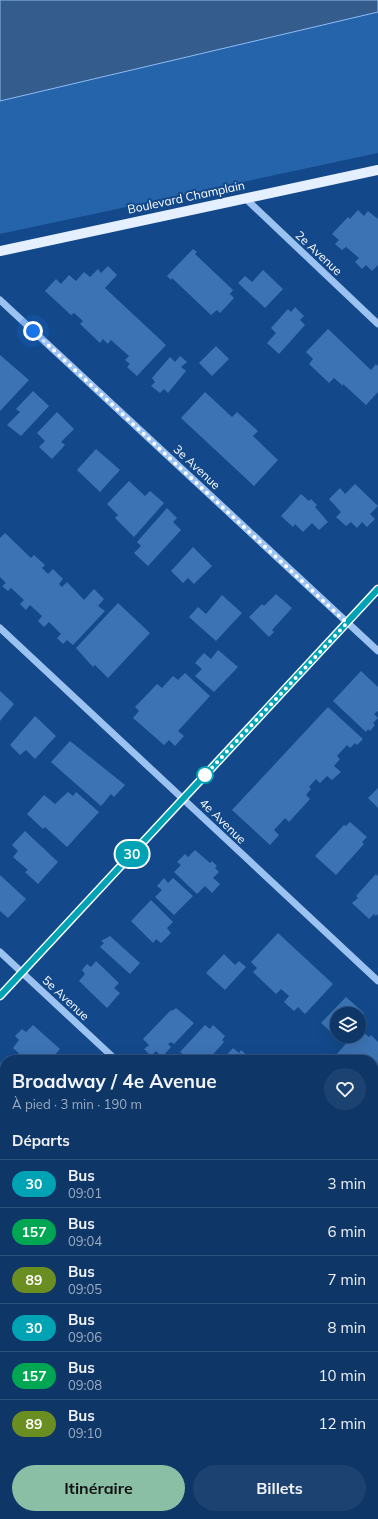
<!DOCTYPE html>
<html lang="fr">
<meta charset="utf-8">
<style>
:root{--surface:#0e3768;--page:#1c4271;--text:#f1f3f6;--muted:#9bacc0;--line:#2e517c;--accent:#8abfa5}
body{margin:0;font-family:Mulish,sans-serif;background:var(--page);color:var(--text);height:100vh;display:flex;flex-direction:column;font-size:15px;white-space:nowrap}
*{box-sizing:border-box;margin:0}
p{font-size:13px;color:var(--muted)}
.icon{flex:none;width:22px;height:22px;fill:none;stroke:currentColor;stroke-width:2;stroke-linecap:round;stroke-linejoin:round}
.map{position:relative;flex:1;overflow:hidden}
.details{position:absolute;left:0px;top:1055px;width:378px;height:464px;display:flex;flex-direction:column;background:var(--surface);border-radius:16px 16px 0 0;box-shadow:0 4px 16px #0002,0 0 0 1px var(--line)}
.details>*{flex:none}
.badge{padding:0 8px;border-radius:13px;font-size:14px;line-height:26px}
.tools{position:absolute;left:330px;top:1007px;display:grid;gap:8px}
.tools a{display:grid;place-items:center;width:36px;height:36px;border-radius:50%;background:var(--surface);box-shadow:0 4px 16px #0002,0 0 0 1px var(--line);font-size:20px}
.you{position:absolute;width:20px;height:20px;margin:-10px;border:3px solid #fff;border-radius:50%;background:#1a73e8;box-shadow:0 0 0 6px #1a73e833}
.map>.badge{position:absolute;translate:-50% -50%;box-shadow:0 0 0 2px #fff}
h2{padding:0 12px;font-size:15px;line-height:36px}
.round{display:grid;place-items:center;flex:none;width:42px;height:42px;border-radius:21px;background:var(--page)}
.summary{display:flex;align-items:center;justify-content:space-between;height:68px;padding:0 12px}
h1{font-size:19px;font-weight:700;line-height:30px}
.cta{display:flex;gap:8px;margin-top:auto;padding:8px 12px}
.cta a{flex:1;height:46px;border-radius:24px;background:var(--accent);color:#111;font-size:16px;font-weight:700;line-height:46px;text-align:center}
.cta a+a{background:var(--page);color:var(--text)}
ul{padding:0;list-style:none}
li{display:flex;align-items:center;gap:12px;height:48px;padding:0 12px;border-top:1px solid var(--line)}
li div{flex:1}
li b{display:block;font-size:15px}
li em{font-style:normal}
li .badge{min-width:44px;font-weight:700;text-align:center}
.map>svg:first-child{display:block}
.green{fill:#2563aa}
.water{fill:#345c8d;stroke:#8cbef4}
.building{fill:#3c73b4}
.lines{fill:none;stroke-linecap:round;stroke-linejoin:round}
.minor{stroke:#9bc2f0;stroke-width:7}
.major{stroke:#e4efff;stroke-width:10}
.line-casing{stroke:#fff;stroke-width:9}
.line{stroke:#00a3b4;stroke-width:6}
.walk{stroke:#fff;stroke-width:4;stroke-dasharray:0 7.2}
.stop-dot{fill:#fff;stroke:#00a3b4;stroke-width:2}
.labels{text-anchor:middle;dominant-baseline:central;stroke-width:4;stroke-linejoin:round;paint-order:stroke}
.street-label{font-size:12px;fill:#fff;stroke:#13498b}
</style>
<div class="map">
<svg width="378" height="1519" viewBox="0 0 378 1519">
<rect width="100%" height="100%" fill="#13498b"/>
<path class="green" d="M378,11V153L0,234V101Z"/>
<path class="water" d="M0,0H378V12L0,101Z"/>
<g class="building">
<path d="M358,210L364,216L368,211L378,219V265L372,271L366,265L362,269L355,262L359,258L346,247L342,250L335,244L339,240L332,234L348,217L350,219Z"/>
<path d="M193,249L197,252L195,254L233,290L230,294L234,298L220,313L217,310L211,315L172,278L171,280L167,276Z"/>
<path d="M108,266L117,275L105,288L166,345L137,376L127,367L130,364L125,360L129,356L111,340L108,344L103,339L100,343L80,324L83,321L74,313L71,315L45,291L56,279L61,284L69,275L76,281L84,272L90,277L98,269L101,273Z"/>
<path d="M263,270L283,289L265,308L238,283L245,276L252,282Z"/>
<path d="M295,307L304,316L300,320L305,325L279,354L267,343L276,333L271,328L288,309L291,312Z"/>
<path d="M328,329L371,370L376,364L378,366V392L366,405L343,384V386L334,378L329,383L309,364L313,359L306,352Z"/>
<path d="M216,346L229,359L212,376L199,363Z"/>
<path d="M0,355L29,380L0,411Z"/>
<path d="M180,356L187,362L181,367L186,371L168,393L164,389L160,393L151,386L155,382L152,378L170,357L175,362Z"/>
<path d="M33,391L49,406L21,436L7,425L20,412L16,409Z"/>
<path d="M205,392L232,417L237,412L258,431L253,436L278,460L254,486L181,418Z"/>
<path d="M57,412L74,429L61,442L65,445L52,459L39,447L45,441L37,433Z"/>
<path d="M96,449L120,470L100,492L77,470Z"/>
<path d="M129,481L145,496L150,491L164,503L134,537L115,518L118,515L107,504Z"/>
<path d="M355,484L378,506L370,514L375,519L367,527L362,522L357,528L351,522L346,526L336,517L341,512L329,499L340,488L345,494Z"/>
<path d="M301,494L309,501L311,499L317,505L315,507L328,522L319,530L312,523L303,532L295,524L293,527L281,516Z"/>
<path d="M167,508L177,518L173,522L181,530L148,566L134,553L141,546L137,542Z"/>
<path d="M5,533L31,558L34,555L45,565L42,568L48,574L53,569L63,579L59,584L62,587L67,582L84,600L94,589L104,599L98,606L105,611L73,645L67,640L63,644L57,638L61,634L49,622L44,627L38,621L42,616L30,605L26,610L20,604L24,600L11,588L8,591L2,586L6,583L0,577V538Z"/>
<path d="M193,547L212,566L194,584L188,578L183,583L171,571Z"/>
<path d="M276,594L292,608L272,630L274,632L269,637L249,617L262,604L264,606Z"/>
<path d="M222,595L242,613L216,641L189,617L198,607L206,614Z"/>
<path d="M118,603L150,633L108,678L95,665L93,667L76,648Z"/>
<path d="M218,650L238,667L214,692L195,676L202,669L195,663L204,653L211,659Z"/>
<path d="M361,671L378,687V711L374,714L378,718L373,723L375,725L370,731L368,729L366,732L333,701Z"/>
<path d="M185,673L210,696L178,731L184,736L175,746L169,740L164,745L133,718L139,711L135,707L157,684L162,688L173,676L178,680Z"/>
<path d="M0,691L14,704L0,721Z"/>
<path d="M328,707L363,739L357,745L355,743L350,748L347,745L337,756L340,759L334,766L341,772L332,780L327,776L320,783L316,779L309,787L311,789L306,795L310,799L289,822L285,818L274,830L279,835L270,845L232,810Z"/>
<path d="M35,716L56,736L35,759L26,750L20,755L10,745Z"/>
<path d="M70,741L125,785L114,797L111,794L101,806L51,762Z"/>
<path d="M378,788V808L368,798Z"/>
<path d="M68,792L73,796L76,792L99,812L67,847L45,827L43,829L27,814L44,795L55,804Z"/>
<path d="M350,822L367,837L362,842L364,844L336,875L315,856L344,825L346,826Z"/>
<path d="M25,831L58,862L38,884L25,872L28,870L13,857L18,851L12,845Z"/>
<path d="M195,850L210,863L212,861L217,866L215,868L219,872L213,878L220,884L212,893L205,886L197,894L174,872L181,865L177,862L185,854L188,857Z"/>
<path d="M376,874L378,876V914L376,916L374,914L369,919L352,903L358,898L356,896Z"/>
<path d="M0,875L26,899L8,918L0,911Z"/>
<path d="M164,878L168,883L173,878L193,896L174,915L155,897L162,890L157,886Z"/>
<path d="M151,900L173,922L167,928L171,933L161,943L156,939L153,943L131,921Z"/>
<path d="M278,933L333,984L305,1014L298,1007L294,1011L284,1002L289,996L281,989L276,994L253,972L257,968L251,962Z"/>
<path d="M110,936L140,963L130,974L100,947L104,943L101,941Z"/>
<path d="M224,954L235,965L239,961L246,967L225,990L206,973Z"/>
<path d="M96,961L119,983L114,988L120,993L107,1008L79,981L85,974L82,970L87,964L91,967Z"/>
<path d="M346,997L364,1013L359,1019V1014H337V1036H343L340,1040L321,1023Z"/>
<path d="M176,1008L194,1023L174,1044L171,1042L168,1044L171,1047L162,1057L156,1051L151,1056L144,1049L149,1045L143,1039L171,1010L172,1011Z"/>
<path d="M33,1025L60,1049L50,1060H26L13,1048L19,1040L15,1036L22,1029L26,1032Z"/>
<path d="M205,1025L210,1029L213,1025L225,1036L222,1040L224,1042L208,1060H183L186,1057L180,1052Z"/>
<path d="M359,1029L369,1037L371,1035L378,1042V1104L373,1100V1060H340L336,1055L351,1038L355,1042L358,1038L356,1036H359Z"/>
<path d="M233,1048L239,1053L241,1050L248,1056L247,1060H222Z"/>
<path d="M7,1056L11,1060H5V1096L0,1091V1064Z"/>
<path d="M373,1185L378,1190V1194L373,1199Z"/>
<path d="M5,1188V1237L0,1232V1193Z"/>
<path d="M378,1200V1250L373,1245V1206Z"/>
<path d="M5,1340V1405L4,1406L0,1403V1345Z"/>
<path d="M378,1384V1430L373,1436V1389Z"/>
<path d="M0,1498L5,1503L4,1512L5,1514L9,1517L13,1514H20L26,1519H0Z"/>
<path d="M128,1514H145L141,1519H134Z"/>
<path d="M151,1514H186L181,1519H151L153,1516Z"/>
<path d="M304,1514H343L339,1519H309Z"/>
</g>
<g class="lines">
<g class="minor">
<path d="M245,198L378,324"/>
<path d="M0,300L378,651"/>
<path d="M0,628L378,981"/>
<path d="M0,952L116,1060"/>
<path d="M0,996L378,589"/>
<path d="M0,1282L5,1287"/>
<path d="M373,1301L378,1305"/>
<path d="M249,1514L255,1519"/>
</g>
<path class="major" d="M0,251L378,170"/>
</g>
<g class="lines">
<g class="line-casing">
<path id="line" d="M0,996L378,589"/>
</g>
<use href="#line" class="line"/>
<path class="walk" d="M33,331L347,623L205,775"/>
</g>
<circle class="stop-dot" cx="205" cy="775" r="8"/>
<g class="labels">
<g class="street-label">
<text transform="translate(186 197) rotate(-12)">Boulevard Champlain</text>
<text transform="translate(319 253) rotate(43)">2e Avenue</text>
<text transform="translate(197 467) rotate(43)">3e Avenue</text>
<text transform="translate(223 821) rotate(44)">4e Avenue</text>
<text transform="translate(66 998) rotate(43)">5e Avenue</text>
</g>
</g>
</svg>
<div class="tools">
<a><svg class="icon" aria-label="layers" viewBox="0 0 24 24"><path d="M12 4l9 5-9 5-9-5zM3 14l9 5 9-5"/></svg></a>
</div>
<div class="you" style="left:33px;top:331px"></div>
<b class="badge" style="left:132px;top:854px;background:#00a3b4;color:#fff">30</b>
<section class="details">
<div class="summary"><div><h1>Broadway / 4e Avenue</h1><p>À pied · 3 min · 190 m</p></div><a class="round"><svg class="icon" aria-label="heart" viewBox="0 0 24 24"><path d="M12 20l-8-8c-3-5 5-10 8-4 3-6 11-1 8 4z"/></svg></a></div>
<h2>Départs</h2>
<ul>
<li><span class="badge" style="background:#00a3b4;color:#fff">30</span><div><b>Bus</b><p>09:01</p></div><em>3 min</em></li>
<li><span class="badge" style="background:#00a651;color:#fff">157</span><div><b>Bus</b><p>09:04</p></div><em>6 min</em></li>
<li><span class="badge" style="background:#6b8e23;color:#fff">89</span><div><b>Bus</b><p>09:05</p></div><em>7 min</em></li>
<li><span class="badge" style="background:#00a3b4;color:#fff">30</span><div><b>Bus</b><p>09:06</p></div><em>8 min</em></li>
<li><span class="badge" style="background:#00a651;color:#fff">157</span><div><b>Bus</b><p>09:08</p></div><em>10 min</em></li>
<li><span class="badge" style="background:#6b8e23;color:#fff">89</span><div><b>Bus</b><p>09:10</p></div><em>12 min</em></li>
</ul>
<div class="cta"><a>Itinéraire</a><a>Billets</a></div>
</section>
</div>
